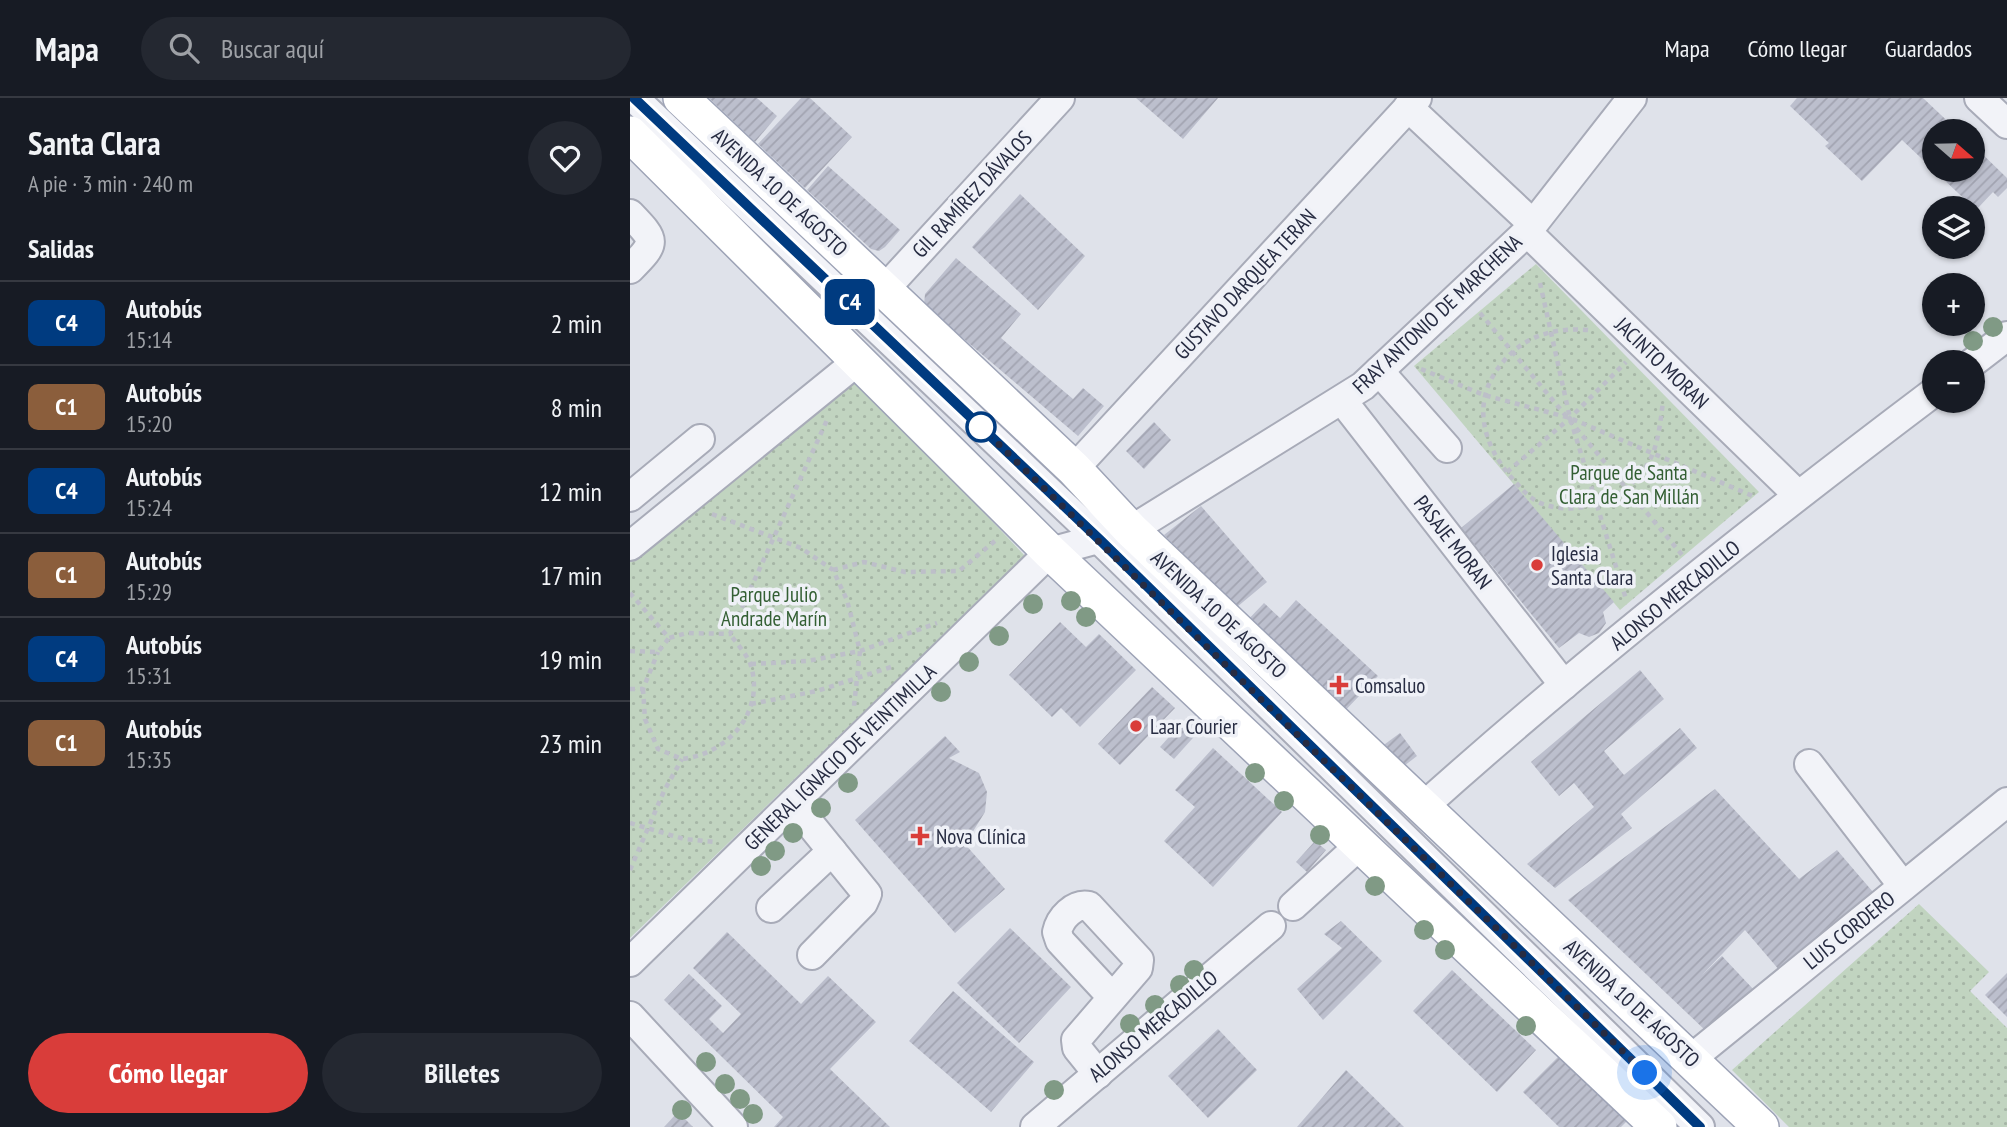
<!DOCTYPE html>
<html lang="es">
<meta charset="utf-8">
<style>
:root{--surface:#171b24;--page:#242831;--text:#f1f3f6;--muted:#9ea1a6;--line:#363941;--accent:#d93d3a}
body{margin:0;font-family:"PT Sans Narrow",sans-serif;background:var(--page);color:var(--text);height:100vh;display:flex;flex-direction:column;font-size:26px;white-space:nowrap}
*{box-sizing:border-box;margin:0}
p{font-size:23px;color:var(--muted)}
.icon{flex:none;width:38px;height:38px;fill:none;stroke:currentColor;stroke-width:2;stroke-linecap:round;stroke-linejoin:round}
.map{position:relative;flex:1;overflow:hidden}
.sheet{display:flex;flex-direction:column;background:var(--surface);width:630px}
.sheet>*{flex:none}
.badge{padding:0 14px;border-radius:10px;font-size:24px;line-height:46px}
.needle{width:46px;rotate:110deg}
.controls{position:absolute;left:1292px;top:21px;display:grid;gap:14px}
.controls a{display:grid;place-items:center;width:63px;height:63px;border-radius:50%;background:var(--surface);box-shadow:0 2px 5px #0004;font-size:35px}
.you{position:absolute;width:35px;height:35px;margin:-18px;border:5px solid #fff;border-radius:50%;background:#1a73e8;box-shadow:0 0 0 10px #1a73e833}
.map>.badge{position:absolute;translate:-50% -50%;box-shadow:0 0 0 4px #fff}
h2{padding:0 28px;font-size:26px;line-height:63px}
.round{display:grid;place-items:center;flex:none;width:74px;height:74px;border-radius:37px;background:var(--page)}
.summary{display:flex;align-items:center;justify-content:space-between;height:119px;padding:0 28px}
h1{font-size:33px;font-weight:700;line-height:52px}
.cta{display:flex;gap:14px;margin-top:auto;padding:14px 28px}
.cta a{flex:1;height:80px;border-radius:42px;background:var(--accent);color:#fff;font-size:28px;font-weight:700;line-height:80px;text-align:center}
.cta a+a{background:var(--page);color:var(--text)}
ul{padding:0;list-style:none}
li{display:flex;align-items:center;gap:21px;height:84px;padding:0 28px;border-top:2px solid var(--line)}
li div{flex:1}
li b{display:block;font-size:26px}
li em{font-style:normal}
li .badge{min-width:77px;font-weight:700;text-align:center}
header{display:flex;align-items:center;gap:42px;box-sizing:border-box;height:98px;padding:0 35px;background:var(--surface);border-bottom:2px solid var(--line)}
header strong{font-size:33px}
nav{display:flex;gap:38px;margin-inline-start:auto;font-size:24px}
.search{width:490px;height:63px;background:var(--page);display:flex;align-items:center;gap:18px;box-sizing:border-box;padding:0 24px;border-radius:38px;color:var(--muted);font-size:26px}
main{display:flex;flex:1;min-height:0}
.map>svg:first-child{display:block}
.park{fill:url(#park-dots)}
.building{fill:url(#building-hatch)}
.lines{fill:none;stroke-linecap:round;stroke-linejoin:round}
.minor-casing{stroke:#a8abb8;stroke-width:32}
.major-casing{stroke:#9da3b6;stroke-width:38}
.path{stroke:#bdbfc9;stroke-width:4.5;stroke-dasharray:5 5;stroke-linecap:butt}
.minor{stroke:#f2f3f8;stroke-width:28}
.major{stroke:#fff;stroke-width:35}
.tree{fill:#809a85}
.line-casing{stroke:#fff;stroke-width:16}
.line{stroke:#003b80;stroke-width:10}
.walk{stroke:#272c42;stroke-width:7;stroke-dasharray:0 12.6}
.stop-dot{fill:#fff;stroke:#003b80;stroke-width:3.5}
.poi-dot{fill:#d93d3a;stroke:#eff1f7;stroke-width:2.5}
.labels{text-anchor:middle;dominant-baseline:central;stroke-width:7;stroke-linejoin:round;paint-order:stroke}
.street-label{font-size:21px;fill:#272c42;stroke:#eff1f7}
.park-label{font-size:21px;fill:#335f33;stroke:#eff1f7}
.poi-label{font-size:21px;fill:#272c42;stroke:#eff1f7;text-anchor:start}
</style>
<header>
<strong>Mapa</strong>
<div class="search"><svg class="icon" aria-label="search" viewBox="0 0 24 24"><circle cx="10" cy="10" r="6"/><path d="M15 15l6 6"/></svg>Buscar aquí</div>
<nav><a>Mapa</a><a>Cómo llegar</a><a>Guardados</a></nav>
</header>
<main>
<section class="sheet">
<div class="summary"><div><h1>Santa Clara</h1><p>A pie · 3 min · 240 m</p></div><a class="round"><svg class="icon" aria-label="heart" viewBox="0 0 24 24"><path d="M12 20l-8-8c-3-5 5-10 8-4 3-6 11-1 8 4z"/></svg></a></div>
<h2>Salidas</h2>
<ul>
<li><span class="badge" style="background:#003b80;color:#fff">C4</span><div><b>Autobús</b><p>15:14</p></div><em>2 min</em></li>
<li><span class="badge" style="background:#8b5e3c;color:#fff">C1</span><div><b>Autobús</b><p>15:20</p></div><em>8 min</em></li>
<li><span class="badge" style="background:#003b80;color:#fff">C4</span><div><b>Autobús</b><p>15:24</p></div><em>12 min</em></li>
<li><span class="badge" style="background:#8b5e3c;color:#fff">C1</span><div><b>Autobús</b><p>15:29</p></div><em>17 min</em></li>
<li><span class="badge" style="background:#003b80;color:#fff">C4</span><div><b>Autobús</b><p>15:31</p></div><em>19 min</em></li>
<li><span class="badge" style="background:#8b5e3c;color:#fff">C1</span><div><b>Autobús</b><p>15:35</p></div><em>23 min</em></li>
</ul>
<div class="cta"><a>Cómo llegar</a><a>Billetes</a></div>
</section>
<div class="map">
<svg width="1377" height="1029" viewBox="0 0 1377 1029">
<defs>
<pattern id="park-dots" width="8" height="8" patternUnits="userSpaceOnUse" patternTransform="scale(1.75)"><rect width="8" height="8" fill="#c1d4c0"/><path d="M2 2h.1M6 6h.1" fill="none" stroke="#a6b6a6" stroke-width="1.8" stroke-linecap="round"/></pattern>
<pattern id="building-hatch" width="6" height="6" patternUnits="userSpaceOnUse" patternTransform="scale(1.75)"><rect width="6" height="6" fill="#bcbfcd"/><path d="M-1 1l2-2M0 6l6-6M5 7l2-2" fill="none" stroke="#a2a4b1"/></pattern>
</defs>
<rect width="100%" height="100%" fill="#dfe2ea"/>
<g class="park">
<path d="M906,166L1129,394L990,512L784,268Z"/>
<path d="M223,276L395,458L0,840V448Z"/>
<path d="M1289,806L1359,874L1340,893L1377,930V1029H1159L1102,972Z"/>
</g>
<g class="building">
<path d="M79,0H127L147,18L125,44Z"/>
<path d="M171,0H180L222,39L175,90L128,46Z"/>
<path d="M506,0H588L553,41Z"/>
<path d="M1167,0H1293L1328,33H1304V72H1342V46L1377,80V90L1368,99L1363,94L1346,112L1272,42L1232,83L1195,48L1199,45L1160,8Z"/>
<path d="M198,68L270,132L255,149L249,153L241,151L177,92Z"/>
<path d="M390,96L455,158L408,212L342,149Z"/>
<path d="M326,160L391,216L371,240L443,301L453,290L474,308L448,338L294,207L295,196Z"/>
<path d="M524,324L541,342L514,371L496,353Z"/>
<path d="M884,386L984,504L973,514L976,525L969,535L959,539L949,535L929,550L831,430Z"/>
<path d="M571,408L637,484L607,509L534,437Z"/>
<path d="M666,502L748,578L711,617L614,526L634,505L650,520Z"/>
<path d="M430,524L456,549L469,536L506,572L450,629L431,610L422,619L379,577Z"/>
<path d="M1010,572L1034,601L974,653L994,677L1050,630L1067,650L991,716L1002,730L925,790L897,766L964,709L944,685L929,698L901,664Z"/>
<path d="M522,589L545,610L490,667L468,646Z"/>
<path d="M557,619L571,631L544,661L530,649Z"/>
<path d="M770,635L787,658L774,668L751,649Z"/>
<path d="M315,638L330,654L319,660L349,675L357,694L355,714L342,735L333,744L375,791L325,835L225,722Z"/>
<path d="M583,650L652,714L583,789L534,743L565,709L545,692Z"/>
<path d="M1085,691L1169,781L1207,752L1243,794L1150,873L1115,832L1072,877L1092,858L1124,892L1076,933L938,802Z"/>
<path d="M685,743L696,752L677,774L666,764Z"/>
<path d="M711,823L752,863L693,922L667,891L712,850L694,836Z"/>
<path d="M380,830L441,889L389,945L327,885Z"/>
<path d="M97,834L171,906L198,878L246,924L200,971L260,1029H144L153,1019L34,902L59,876L92,908L79,921L93,935L111,916L63,870Z"/>
<path d="M822,872L906,952L867,994L783,913Z"/>
<path d="M1377,875V919L1355,897Z"/>
<path d="M323,893L404,964L361,1014L279,943Z"/>
<path d="M588,931L627,972L578,1020L538,978Z"/>
<path d="M933,954L1000,1020L991,1029H929L893,994Z"/>
<path d="M716,972L774,1029H667Z"/>
<path d="M48,1014L63,1029H34Z"/>
</g>
<g class="lines">
<g class="minor-casing">
<g id="minor">
<path d="M4,0L470,442L1070,1029"/>
<path d="M1349,0L1377,26"/>
<path d="M778,9L903,126"/>
<path d="M0,116C26,143 27,144 0,171"/>
<path d="M897,134L1168,397"/>
<path d="M254,192L430,0"/>
<path d="M1342,265L1377,238"/>
<path d="M749,273L817,350"/>
<path d="M712,302L934,587"/>
<path d="M444,371L787,0"/>
<path d="M0,399L70,341"/>
<path d="M0,448L229,262"/>
<path d="M1179,666L1273,788"/>
<path d="M163,705L237,796L233,805L182,857"/>
<path d="M794,708C957,562 1129,426 1304,294"/>
<path d="M663,808L731,746"/>
<path d="M141,810L202,753"/>
<path d="M0,864L420,454L501,432L733,288L897,134L1002,0"/>
<path d="M0,918L103,1029"/>
<path d="M1062,960L1377,704"/>
<path d="M468,976L447,950L446,942L508,870L509,862L459,808C444,805 430,820 427,834L430,843L482,899"/>
<path d="M405,1029L641,828"/>
</g>
</g>
<g class="major-casing">
<g id="major">
<path d="M51,0L444,371L501,432L1131,1029"/>
<path d="M0,36L420,454L1029,1029"/>
</g>
</g>
<g class="path">
<path d="M910,185L940,320L996,501"/>
<path d="M850,215L1053,458"/>
<path d="M958,232C925,229 894,238 873,264C841,301 851,344 881,379C890,389 899,401 913,406C954,421 1007,396 1023,355C1029,339 1031,320 1033,303"/>
<path d="M791,271L854,297L940,320L1125,399"/>
<path d="M877,374L940,320L996,264"/>
<path d="M82,416L171,450L203,472L217,502L230,553L224,608"/>
<path d="M203,472L234,464L275,474L329,473L366,442"/>
<path d="M0,495L39,540L57,535L100,536L197,322"/>
<path d="M0,553L28,554L39,540"/>
<path d="M121,566L177,563L230,553L307,525"/>
<path d="M0,591H13L28,554"/>
<path d="M13,591L15,621L28,651L52,661C97,656 135,615 121,568C118,557 106,545 100,536"/>
<path d="M121,606L187,593L264,568"/>
<path d="M0,725L54,741L84,744"/>
<path d="M0,772L34,693L52,661"/>
</g>
<use href="#minor" class="minor"/>
<use href="#major" class="major"/>
</g>
<g class="tree">
<circle cx="1363" cy="229" r="10"/>
<circle cx="1343" cy="243" r="10"/>
<circle cx="441" cy="503" r="10"/>
<circle cx="403" cy="506" r="10"/>
<circle cx="456" cy="519" r="10"/>
<circle cx="369" cy="538" r="10"/>
<circle cx="339" cy="564" r="10"/>
<circle cx="311" cy="594" r="10"/>
<circle cx="625" cy="675" r="10"/>
<circle cx="218" cy="685" r="10"/>
<circle cx="654" cy="703" r="10"/>
<circle cx="191" cy="710" r="10"/>
<circle cx="163" cy="735" r="10"/>
<circle cx="690" cy="737" r="10"/>
<circle cx="145" cy="753" r="10"/>
<circle cx="131" cy="768" r="10"/>
<circle cx="745" cy="788" r="10"/>
<circle cx="794" cy="832" r="10"/>
<circle cx="815" cy="852" r="10"/>
<circle cx="564" cy="872" r="10"/>
<circle cx="550" cy="887" r="10"/>
<circle cx="525" cy="907" r="10"/>
<circle cx="500" cy="926" r="10"/>
<circle cx="896" cy="928" r="10"/>
<circle cx="76" cy="964" r="10"/>
<circle cx="95" cy="986" r="10"/>
<circle cx="424" cy="992" r="10"/>
<circle cx="110" cy="1001" r="10"/>
<circle cx="52" cy="1012" r="10"/>
<circle cx="123" cy="1016" r="10"/>
</g>
<g class="lines">
<g class="line-casing">
<path id="line" d="M4,0L470,442L1070,1029"/>
</g>
<use href="#line" class="line"/>
<path class="walk" d="M351,329L1015,975"/>
</g>
<circle class="stop-dot" cx="351" cy="329" r="14"/>
<g class="poi-dot">
<circle cx="907" cy="467" r="7"/>
<path d="M705.5 576.5h7v7h7v7h-7v7h-7v-7h-7v-7h7z"/>
<circle cx="506" cy="628" r="7"/>
<path d="M286.5 727.5h7v7h7v7h-7v7h-7v-7h-7v-7h7z"/>
</g>
<g class="labels">
<g class="street-label">
<text transform="translate(150 94) rotate(43)">AVENIDA 10 DE AGOSTO</text>
<text transform="translate(342 96) rotate(-47)">GIL RAMÍREZ DÁVALOS</text>
<text transform="translate(615 186) rotate(-47)">GUSTAVO DARQUEA TERAN</text>
<text transform="translate(807 216) rotate(-43)">FRAY ANTONIO DE MARCHENA</text>
<text transform="translate(1032 265) rotate(44)">JACINTO MORAN</text>
<text transform="translate(823 444) rotate(52)">PASAJE MORAN</text>
<text transform="translate(1045 497) rotate(-39)">ALONSO MERCADILLO</text>
<text transform="translate(589 516) rotate(43)">AVENIDA 10 DE AGOSTO</text>
<text transform="translate(210 659) rotate(-44)">GENERAL IGNACIO DE VEINTIMILLA</text>
<text transform="translate(1219 832) rotate(-39)">LUIS CORDERO</text>
<text transform="translate(1002 905) rotate(43)">AVENIDA 10 DE AGOSTO</text>
<text transform="translate(523 928) rotate(-40)">ALONSO MERCADILLO</text>
</g>
<g class="park-label">
<text x="999" y="374">Parque de Santa<tspan x="999" dy="24">Clara de San Millán</tspan></text>
<text x="144" y="496">Parque Julio<tspan x="144" dy="24">Andrade Marín</tspan></text>
</g>
<g class="poi-label">
<text x="921" y="455">Iglesia<tspan x="921" dy="24">Santa Clara</tspan></text>
<text x="725" y="587">Comsaluo</text>
<text x="520" y="628">Laar Courier</text>
<text x="306" y="738">Nova Clínica</text>
</g>
</g>
</svg>
<div class="controls">
<a><svg class="needle" viewBox="-14 -14 28 28"><path d="M0-13l5 13h-10z" fill="#e53935"/><path d="M0 13l5-13h-10z" fill="#9ea1a6"/></svg></a>
<a><svg class="icon" aria-label="layers" viewBox="0 0 24 24"><path d="M12 4l9 5-9 5-9-5zM3 14l9 5 9-5"/></svg></a>
<a>+</a>
<a>−</a>
</div>
<div class="you" style="left:1015px;top:975px"></div>
<b class="badge" style="left:220px;top:204px;background:#003b80;color:#fff">C4</b>
</div>
</main>
